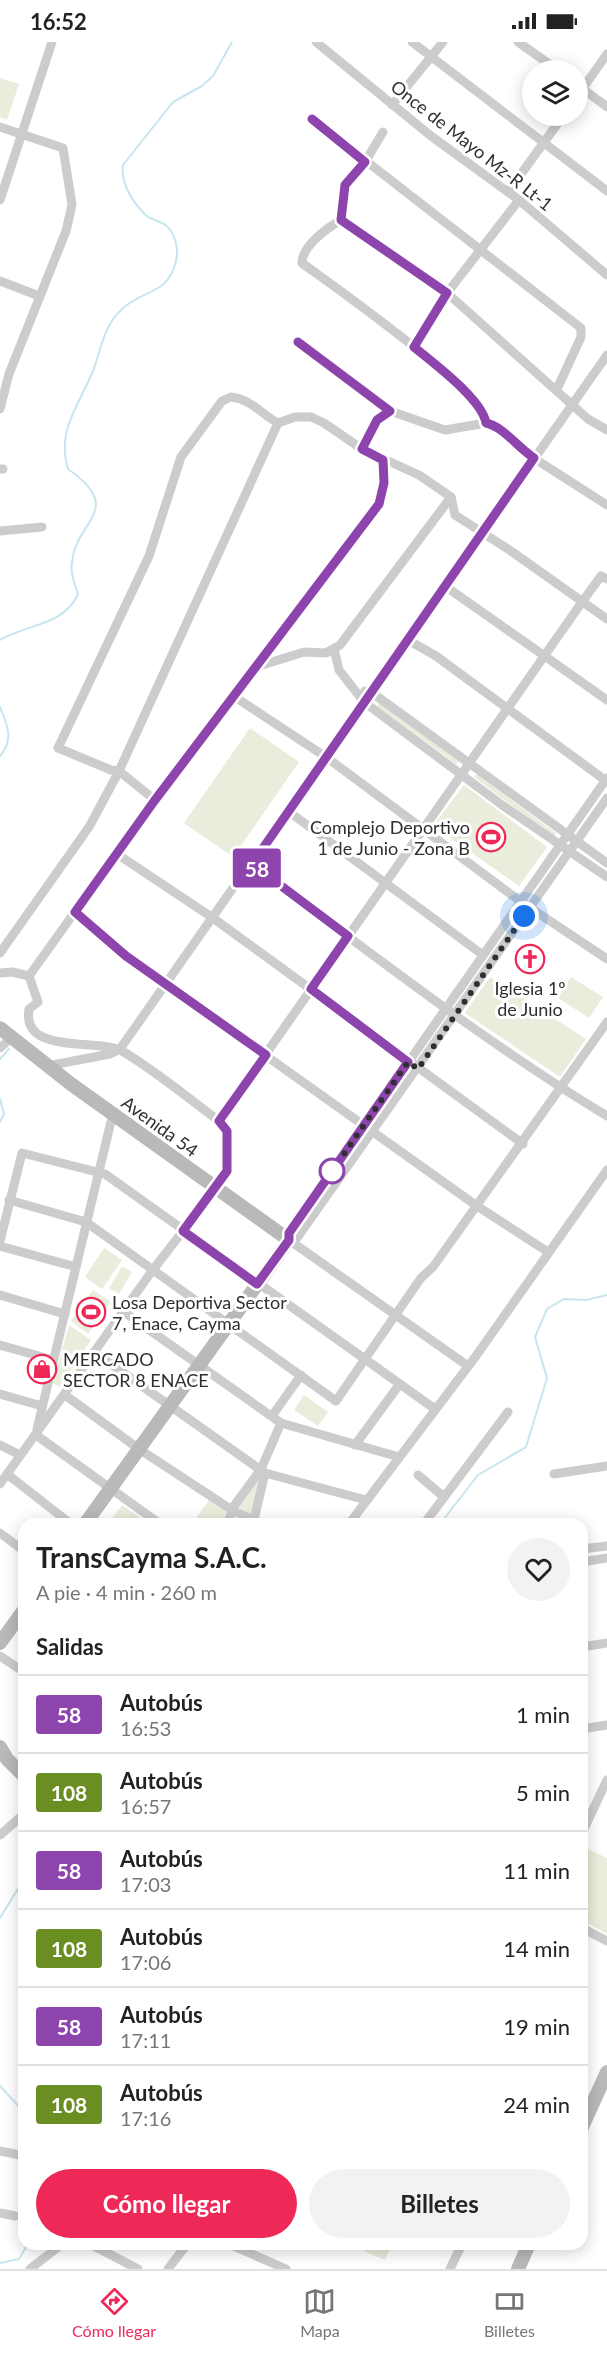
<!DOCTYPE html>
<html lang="es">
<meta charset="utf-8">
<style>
:root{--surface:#fff;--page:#f2f2f2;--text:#222;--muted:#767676;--line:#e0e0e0;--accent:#ee2957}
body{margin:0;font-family:Lato,sans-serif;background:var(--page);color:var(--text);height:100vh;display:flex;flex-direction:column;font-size:22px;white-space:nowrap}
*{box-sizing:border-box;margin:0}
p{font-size:20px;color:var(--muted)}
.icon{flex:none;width:33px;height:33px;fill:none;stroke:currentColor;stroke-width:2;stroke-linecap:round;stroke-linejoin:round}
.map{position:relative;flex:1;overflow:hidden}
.details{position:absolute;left:18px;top:1476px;width:570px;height:732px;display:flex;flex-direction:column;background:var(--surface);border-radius:18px;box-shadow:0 3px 15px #0003}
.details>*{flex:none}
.badge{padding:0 12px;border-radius:4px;font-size:21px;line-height:39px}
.fabs{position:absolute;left:522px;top:18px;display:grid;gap:12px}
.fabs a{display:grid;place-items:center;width:66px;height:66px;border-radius:50%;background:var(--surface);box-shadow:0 3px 15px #0003;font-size:30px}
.you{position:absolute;width:30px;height:30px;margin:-15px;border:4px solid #fff;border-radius:50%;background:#1a73e8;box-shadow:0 0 0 9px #1a73e833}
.map>.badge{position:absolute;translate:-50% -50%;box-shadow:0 0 0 3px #fff}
h2{padding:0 18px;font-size:22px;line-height:54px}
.round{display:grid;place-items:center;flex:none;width:63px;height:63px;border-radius:32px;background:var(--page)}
.summary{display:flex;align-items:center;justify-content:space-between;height:102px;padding:0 18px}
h1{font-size:28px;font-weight:700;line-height:45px}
.cta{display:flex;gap:12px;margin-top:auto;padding:12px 18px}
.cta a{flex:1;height:69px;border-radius:36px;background:var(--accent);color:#fff;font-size:24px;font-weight:700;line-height:69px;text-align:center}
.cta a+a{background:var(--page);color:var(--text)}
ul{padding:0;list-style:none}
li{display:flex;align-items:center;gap:18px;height:78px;padding:0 18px;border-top:2px solid var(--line)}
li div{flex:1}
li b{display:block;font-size:22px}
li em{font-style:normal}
li .badge{min-width:66px;font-weight:700;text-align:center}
.status{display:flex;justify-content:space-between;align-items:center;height:42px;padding:0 30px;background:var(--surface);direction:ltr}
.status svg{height:16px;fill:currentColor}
.menu{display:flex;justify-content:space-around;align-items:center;height:84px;border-top:2px solid var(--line);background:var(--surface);font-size:16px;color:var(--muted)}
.menu a{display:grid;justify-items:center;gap:3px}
.menu .active{color:var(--accent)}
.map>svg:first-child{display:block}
.green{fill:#e8eddc}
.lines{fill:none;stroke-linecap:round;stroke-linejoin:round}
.stream{stroke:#c7e5ee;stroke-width:2}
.street{stroke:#ccc;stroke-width:9}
.secondary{stroke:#b9b9b9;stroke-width:14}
.line-casing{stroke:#fff;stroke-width:14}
.line{stroke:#8e44ad;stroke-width:9}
.walk{stroke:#2f2f2f;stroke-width:6;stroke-dasharray:0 10.8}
.stop-dot{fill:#fff;stroke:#8e44ad;stroke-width:3}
.labels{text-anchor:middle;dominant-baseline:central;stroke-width:6;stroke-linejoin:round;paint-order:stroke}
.street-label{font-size:18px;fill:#2f2f2f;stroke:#fff}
.poi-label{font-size:18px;fill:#2f2f2f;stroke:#fff;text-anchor:start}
</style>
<div class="status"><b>16:52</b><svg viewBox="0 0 49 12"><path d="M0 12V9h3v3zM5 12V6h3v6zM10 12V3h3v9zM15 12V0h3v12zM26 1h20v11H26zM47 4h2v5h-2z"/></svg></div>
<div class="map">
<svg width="607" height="2227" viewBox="0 0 607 2227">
<rect width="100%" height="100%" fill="#fff"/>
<g class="green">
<path d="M0,36L19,42L7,78L0,75Z"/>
<path d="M379,661L459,719L456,722L377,664Z"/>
<path d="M250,686L299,720L233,815L184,781Z"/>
<path d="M477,732L556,791L553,795L474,735Z"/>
<path d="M464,743L547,805L519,844L433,784Z"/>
<path d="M490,935L586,997L560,1035L465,971Z"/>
<path d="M571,935L603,955L589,976L558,956Z"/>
<path d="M104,1206L122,1218L102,1247L85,1235Z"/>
<path d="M122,1224L132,1230L119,1252L109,1246Z"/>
<path d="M93,1248L111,1260L88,1292L71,1279Z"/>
<path d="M69,1283L91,1298L59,1345L53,1341Z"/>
<path d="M304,1353L328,1370L318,1384L294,1368Z"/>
<path d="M258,1437H259L251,1473L238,1465Z"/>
<path d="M209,1458L226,1470L222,1482H192Z"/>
<path d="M122,1463L150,1482H108Z"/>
<path d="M588,1807L607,1816V1892L582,1878V1858L588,1833Z"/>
<path d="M367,2202H392L385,2218L364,2209Z"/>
</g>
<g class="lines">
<g class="stream">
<path d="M0,598C27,582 64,584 78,552C75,542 70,532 72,520C76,478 126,468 68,427C56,389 79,363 93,329C101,308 103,285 121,268C142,247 168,254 176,219C179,207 175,189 164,182C159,179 153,178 148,175C134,163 120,141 123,123L173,60L202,44L213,34L232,0"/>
<path d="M0,665C8,684 14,698 0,714"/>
<path d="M0,1017L9,1007"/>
<path d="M0,1057L4,1072L0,1080"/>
<path d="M440,1482L478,1433L526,1405L547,1336L535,1295L547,1267L564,1257L586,1258L607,1253"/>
<path d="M0,1876L24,1837"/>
<path d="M0,2044L24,2070"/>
<path d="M0,2221L19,2217L28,2202"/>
</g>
<g class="street">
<path d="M316,0L431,94L519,158L607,233"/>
<path d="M412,0L607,149"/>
<path d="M518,0L558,28"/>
<path d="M579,44L607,65"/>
<path d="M578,53L607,12"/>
<path d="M392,63L443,0"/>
<path d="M312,77L581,286V295L557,347"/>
<path d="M0,85L63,106L72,163L66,189L9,332L0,367"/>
<path d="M383,90L365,120L345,143L341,178C327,186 302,204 302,221C336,246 481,347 486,381"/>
<path d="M508,150L563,74"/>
<path d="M0,158L52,0"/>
<path d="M341,178L447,251L588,377L607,388"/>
<path d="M0,239L39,254"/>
<path d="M298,300L390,369"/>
<path d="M414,305L447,251L519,158"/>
<path d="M362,407L377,378L390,369L445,388L486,381L494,383L502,387L518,406L607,463"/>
<path d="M0,427H3"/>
<path d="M451,455L455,473L511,509L607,577"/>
<path d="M0,489L42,485"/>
<path d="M445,544L607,658"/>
<path d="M408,598L436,614L605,738"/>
<path d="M334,607L339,628L364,660L502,763L607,835"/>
<path d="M259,624L304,610L326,611L340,603L451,455"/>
<path d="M365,649L371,650L607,821"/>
<path d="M235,655L326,715L520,859L607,917"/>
<path d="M155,758L119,729L111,728L58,706L149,514L181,415L222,359L231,355C251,357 261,372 278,381L295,375H311L324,381L362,407L419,433L451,455"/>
<path d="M288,769L483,913"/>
<path d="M117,812L213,876L523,1102"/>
<path d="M251,822C368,909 483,999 607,1074"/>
<path d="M75,870L126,914L477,1164L548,1210"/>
<path d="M0,911L89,785L119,729L278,381"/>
<path d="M0,931L12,930L29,934L155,758L374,470L383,449V418"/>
<path d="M0,1006L11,996"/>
<path d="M47,1024L110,1012L120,1007L607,313"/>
<path d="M219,1079L582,560L601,534L607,537"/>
<path d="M9,1158L86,1180L336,1359L421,1236L433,1225L607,980"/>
<path d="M289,1198V1191L607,736"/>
<path d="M289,1198L297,1196L607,756"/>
<path d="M289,1198L468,1324"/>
<path d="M0,1199L22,1111L105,1132L435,1367"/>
<path d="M0,1204L76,1225"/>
<path d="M0,1253L65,1272"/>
<path d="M124,1270L281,1381L399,1415"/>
<path d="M0,1303L53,1318"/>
<path d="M94,1310L265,1431L366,1458"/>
<path d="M0,1352L42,1364"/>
<path d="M65,1353L139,1407L232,1468L261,1482"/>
<path d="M272,1374L301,1333"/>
<path d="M37,1387L113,1071"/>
<path d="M36,1393L160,1482"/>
<path d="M0,1403L20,1413"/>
<path d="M355,1403L399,1343"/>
<path d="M7,1432L71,1482"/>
<path d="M554,1432L607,1424"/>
<path d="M418,1433L444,1455"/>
<path d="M0,1442L152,1229L224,1136L227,1129V1089L219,1079C188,1056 156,1029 122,1009C100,996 21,1014 29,967L38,960L29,934"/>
<path d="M227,1482L234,1464L261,1427L281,1381"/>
<path d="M253,1482L265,1431"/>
<path d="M349,1482L476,1314L607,1128"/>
<path d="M424,1482L508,1370"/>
<path d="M0,1491L24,1509"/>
<path d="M582,1507L607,1504"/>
<path d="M582,1520L607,1516"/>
<path d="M582,1605L607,1601"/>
<path d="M0,1614L24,1630"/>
<path d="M582,1687L607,1683"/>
<path d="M582,1791L607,1738"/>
<path d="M0,1793L24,1772"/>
<path d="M582,1886L607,1899"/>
<path d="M0,2109L24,2114"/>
<path d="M0,2171L15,2174"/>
<path d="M90,2202L138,2227"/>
<path d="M229,2202L286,2227"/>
<path d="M30,2227L62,2202"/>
<path d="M168,2227L187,2202"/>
<path d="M450,2227L462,2202"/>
</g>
<g class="secondary">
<path d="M0,986L71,1042L289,1198L85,1482"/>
<path d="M0,1601L24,1568"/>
<path d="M0,1705L7,1717L24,1734"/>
<path d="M582,2085L607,2030"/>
<path d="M518,2227L529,2202"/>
</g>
</g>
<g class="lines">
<g class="line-casing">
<path id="line" d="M298,300L390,369L377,378L362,407L383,418L384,441L379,462L155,758L75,870L126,914L266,1013L219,1079L227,1089V1129L183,1189L257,1242L289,1198V1191L408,1020L311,947L348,894L252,822L534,416C517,405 504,385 486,381C482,357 433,321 414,305L447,251L341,178L345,143L365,120L312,77"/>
</g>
<use href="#line" class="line"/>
<path class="walk" d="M332,1129L408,1020L418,1027L524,874"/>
</g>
<defs>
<g id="stadium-ring" transform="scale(1.5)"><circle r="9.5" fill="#fff" stroke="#ee2957" stroke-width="1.5"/><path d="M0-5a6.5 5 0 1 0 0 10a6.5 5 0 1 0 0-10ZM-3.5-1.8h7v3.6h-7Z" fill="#ee2957"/></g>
<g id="church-ring" transform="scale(1.5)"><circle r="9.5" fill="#fff" stroke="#ee2957" stroke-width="1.5"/><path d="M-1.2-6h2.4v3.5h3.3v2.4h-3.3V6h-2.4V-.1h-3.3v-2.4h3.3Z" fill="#ee2957"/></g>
<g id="shop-ring" transform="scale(1.5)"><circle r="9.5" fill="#fff" stroke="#ee2957" stroke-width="1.5"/><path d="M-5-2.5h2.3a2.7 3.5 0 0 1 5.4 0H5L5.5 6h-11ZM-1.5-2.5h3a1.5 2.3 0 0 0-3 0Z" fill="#ee2957"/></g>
</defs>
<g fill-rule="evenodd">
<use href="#stadium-ring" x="491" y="795"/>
<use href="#church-ring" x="530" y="917"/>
<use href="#stadium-ring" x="91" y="1270"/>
<use href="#shop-ring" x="42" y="1327"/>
</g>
<circle class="stop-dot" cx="332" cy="1129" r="12"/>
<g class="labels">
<g class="street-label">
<text transform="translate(472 103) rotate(38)">Once de Mayo Mz-R Lt-1</text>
<text transform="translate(160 1084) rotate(36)">Avenida 54</text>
</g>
<g class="poi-label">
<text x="470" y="785" text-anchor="end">Complejo Deportivo<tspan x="470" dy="21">1 de Junio - Zona B</tspan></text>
<text x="530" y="946" text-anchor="middle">Iglesia 1º<tspan x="530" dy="21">de Junio</tspan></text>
<text x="112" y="1260">Losa Deportiva Sector<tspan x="112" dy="21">7, Enace, Cayma</tspan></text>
<text x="63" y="1317">MERCADO<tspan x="63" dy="21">SECTOR 8 ENACE</tspan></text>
</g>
</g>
</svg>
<div class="fabs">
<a><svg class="icon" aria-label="layers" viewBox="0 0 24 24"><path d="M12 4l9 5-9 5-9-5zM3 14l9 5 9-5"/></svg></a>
</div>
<div class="you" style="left:524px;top:874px"></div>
<b class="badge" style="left:257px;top:826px;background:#8e44ad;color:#fff">58</b>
<section class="details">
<div class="summary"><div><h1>TransCayma S.A.C.</h1><p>A pie · 4 min · 260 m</p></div><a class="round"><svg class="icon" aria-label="heart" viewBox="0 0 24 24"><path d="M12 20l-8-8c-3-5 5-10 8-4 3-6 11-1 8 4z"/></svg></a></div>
<h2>Salidas</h2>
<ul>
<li><span class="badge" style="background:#8e44ad;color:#fff">58</span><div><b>Autobús</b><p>16:53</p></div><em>1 min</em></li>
<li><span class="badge" style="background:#6b8e23;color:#fff">108</span><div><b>Autobús</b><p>16:57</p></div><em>5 min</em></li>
<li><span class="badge" style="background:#8e44ad;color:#fff">58</span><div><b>Autobús</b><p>17:03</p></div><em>11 min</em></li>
<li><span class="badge" style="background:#6b8e23;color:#fff">108</span><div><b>Autobús</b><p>17:06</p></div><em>14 min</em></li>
<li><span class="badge" style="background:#8e44ad;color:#fff">58</span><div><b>Autobús</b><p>17:11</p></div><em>19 min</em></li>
<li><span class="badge" style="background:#6b8e23;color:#fff">108</span><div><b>Autobús</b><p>17:16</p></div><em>24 min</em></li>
</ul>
<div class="cta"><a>Cómo llegar</a><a>Billetes</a></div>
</section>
</div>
<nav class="menu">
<a class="active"><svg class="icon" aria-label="directions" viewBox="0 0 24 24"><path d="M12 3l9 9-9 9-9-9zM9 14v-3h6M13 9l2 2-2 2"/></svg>Cómo llegar</a>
<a><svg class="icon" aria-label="map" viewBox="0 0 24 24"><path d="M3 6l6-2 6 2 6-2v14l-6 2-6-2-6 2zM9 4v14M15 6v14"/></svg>Mapa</a>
<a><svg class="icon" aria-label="tickets" viewBox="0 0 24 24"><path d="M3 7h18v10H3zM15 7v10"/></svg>Billetes</a>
</nav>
